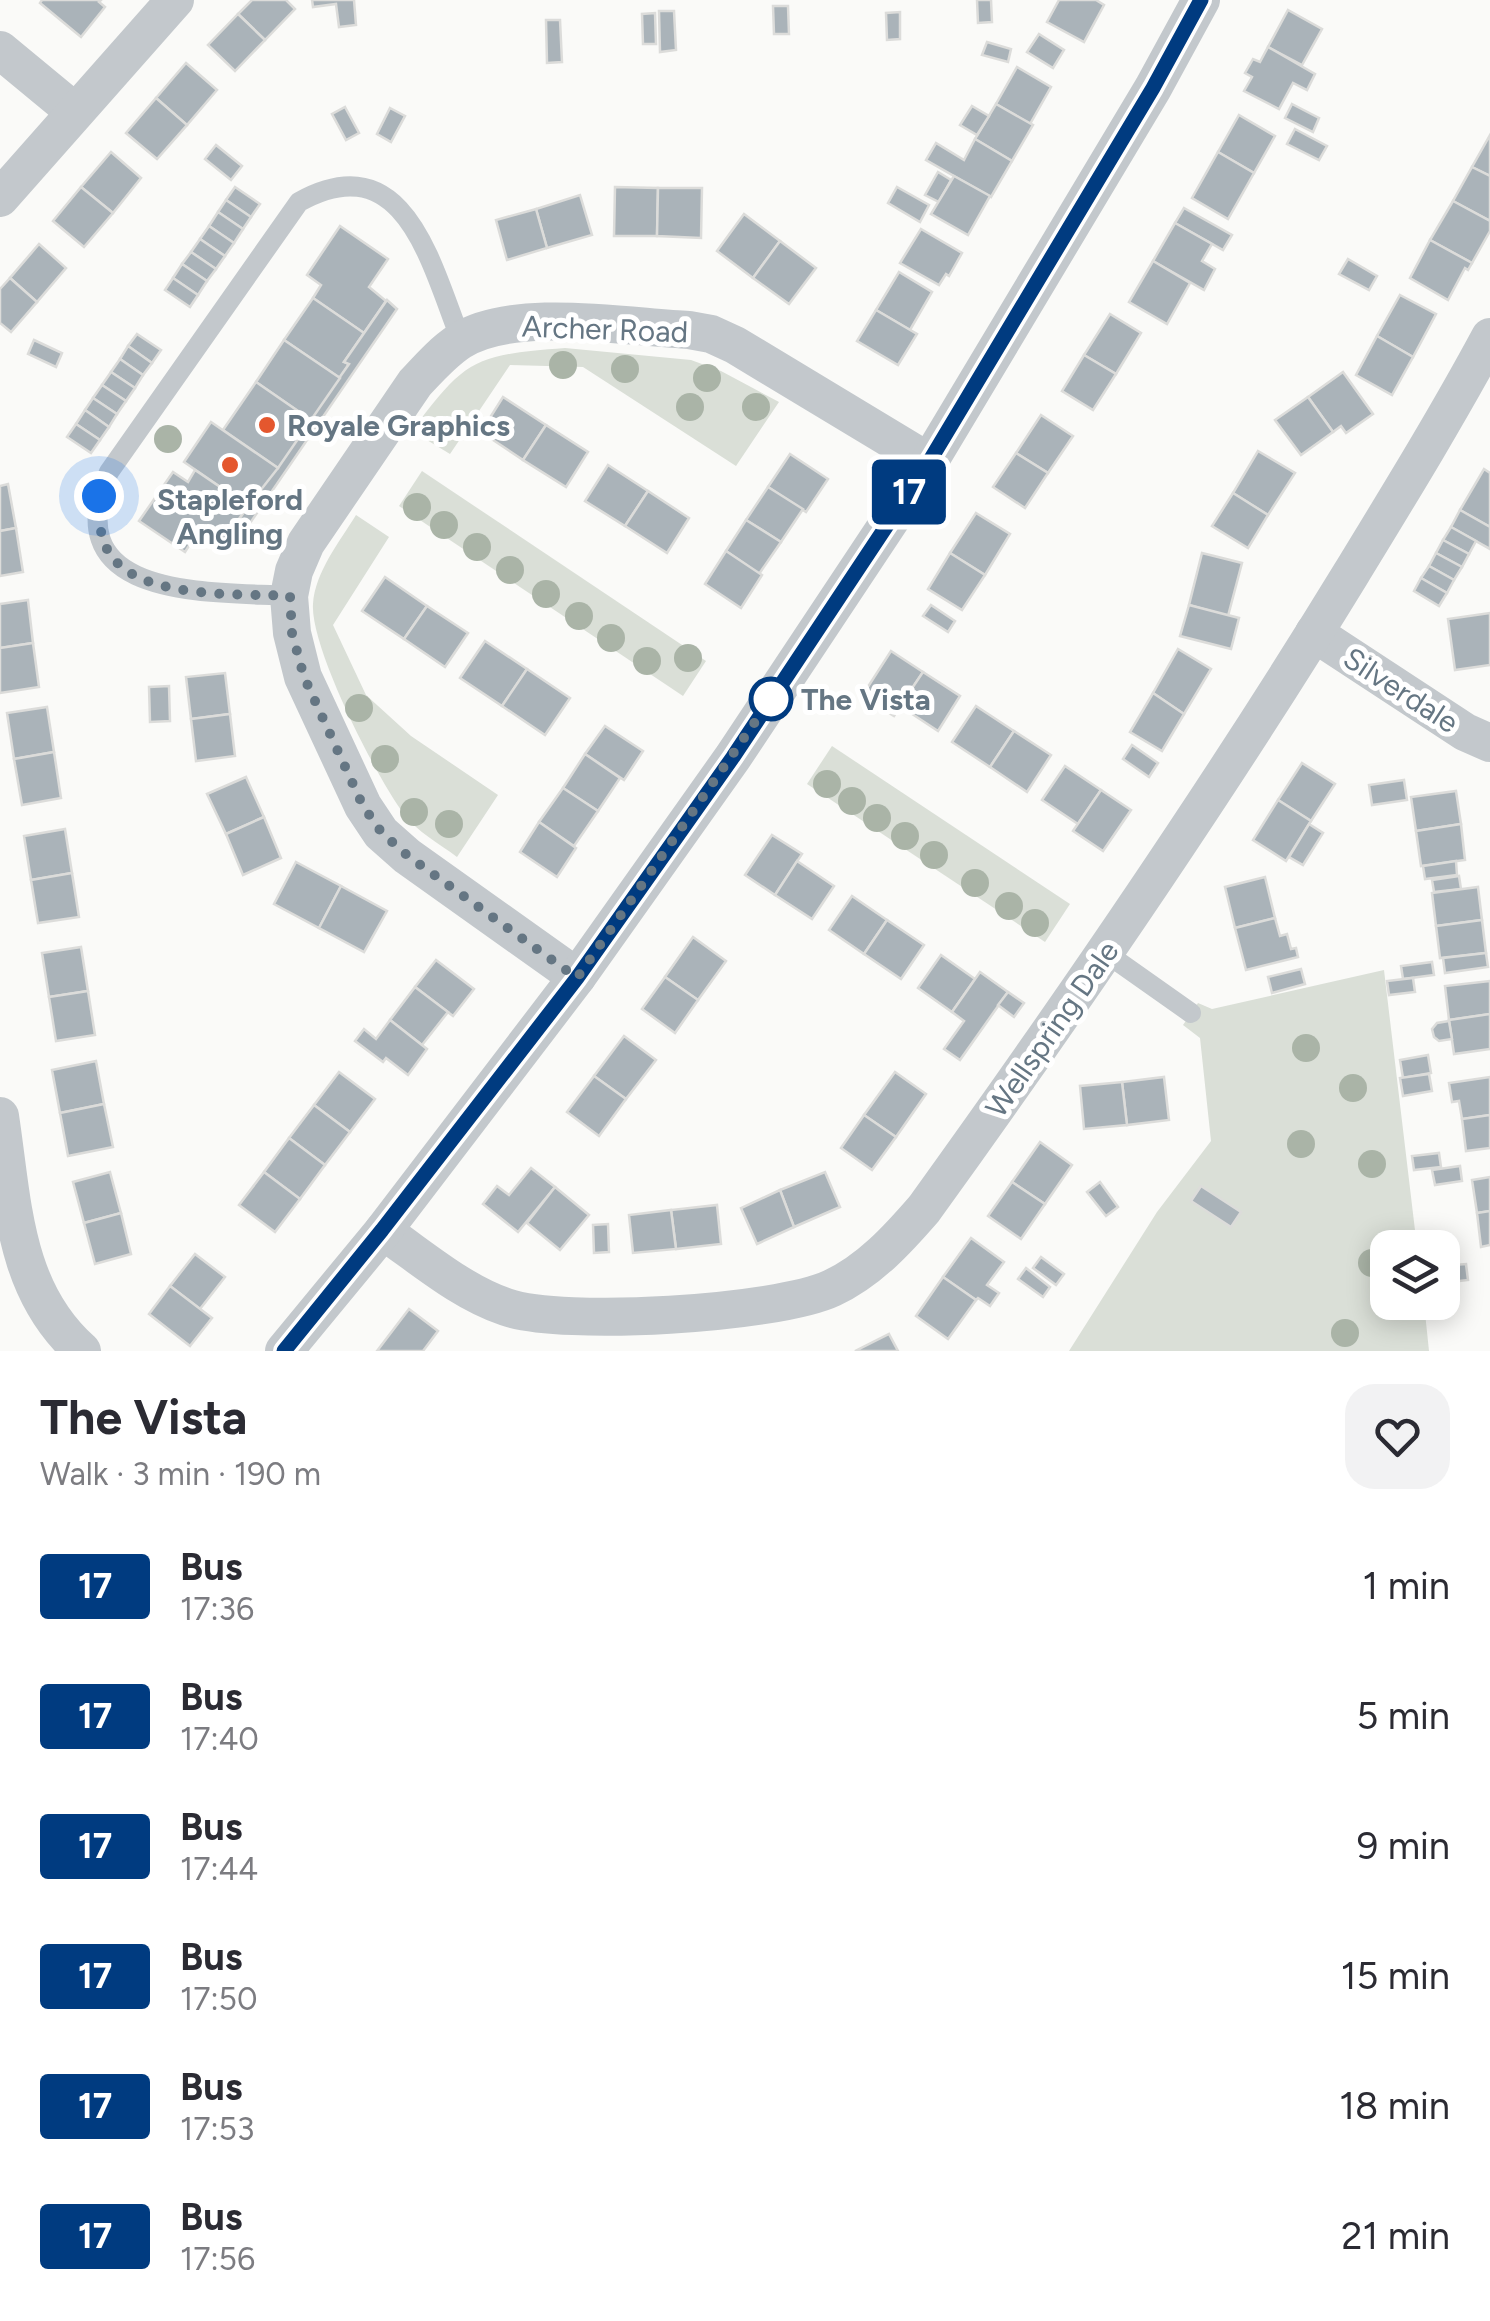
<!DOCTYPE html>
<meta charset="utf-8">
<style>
:root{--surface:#fff;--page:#f2f2f3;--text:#2b2b33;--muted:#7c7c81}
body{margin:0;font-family:Figtree,sans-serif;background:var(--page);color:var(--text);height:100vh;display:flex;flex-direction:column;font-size:38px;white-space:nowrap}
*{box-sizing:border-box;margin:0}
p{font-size:32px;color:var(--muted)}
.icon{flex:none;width:55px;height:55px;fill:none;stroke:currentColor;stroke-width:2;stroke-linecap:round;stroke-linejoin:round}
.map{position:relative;height:1351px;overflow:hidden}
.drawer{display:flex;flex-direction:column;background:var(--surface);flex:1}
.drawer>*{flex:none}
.badge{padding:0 20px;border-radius:8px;font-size:35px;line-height:65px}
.buttons{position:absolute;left:1370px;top:1230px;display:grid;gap:20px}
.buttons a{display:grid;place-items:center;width:90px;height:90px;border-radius:20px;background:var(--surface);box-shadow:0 5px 25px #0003;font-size:50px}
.you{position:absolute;width:50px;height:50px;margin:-25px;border:8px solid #fff;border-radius:50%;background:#1a73e8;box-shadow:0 0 0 15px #1a73e833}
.map>.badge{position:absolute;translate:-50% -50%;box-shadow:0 0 0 5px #fff}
.round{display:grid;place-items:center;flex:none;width:105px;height:105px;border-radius:30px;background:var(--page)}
.head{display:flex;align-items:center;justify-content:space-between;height:170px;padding:0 40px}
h1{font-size:48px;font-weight:700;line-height:75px}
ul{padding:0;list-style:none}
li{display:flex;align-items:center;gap:30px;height:130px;padding:0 40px}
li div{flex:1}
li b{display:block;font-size:38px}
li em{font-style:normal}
li .badge{min-width:110px;font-weight:700;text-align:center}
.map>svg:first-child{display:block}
.green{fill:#dadfd7}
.building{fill:#aab3b9;stroke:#dcdcda;stroke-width:2.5}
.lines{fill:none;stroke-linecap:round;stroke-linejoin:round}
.lane{stroke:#c3c8cc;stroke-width:20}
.street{stroke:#c3c8cc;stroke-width:38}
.tree{fill:#aab4a7}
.line-casing{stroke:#fff;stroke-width:22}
.line{stroke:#003b80;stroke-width:15}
.walk{stroke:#657683;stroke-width:10;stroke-dasharray:0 18}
.poi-dot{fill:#e4572e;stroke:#fff;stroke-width:4}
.stop-dot{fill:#fff;stroke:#003b80;stroke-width:5}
.labels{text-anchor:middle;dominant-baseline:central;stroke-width:10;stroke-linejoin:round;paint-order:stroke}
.street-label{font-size:30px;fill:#657683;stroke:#fff}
.poi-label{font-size:30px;font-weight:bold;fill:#657683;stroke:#fff;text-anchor:start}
.stop-label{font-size:30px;font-weight:bold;fill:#657683;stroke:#fff;text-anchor:start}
</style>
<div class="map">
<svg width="1490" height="1351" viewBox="0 0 1490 1351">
<rect width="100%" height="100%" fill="#fafaf8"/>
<g class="green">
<path d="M565,348L691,360L721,371L779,402L736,466L583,367L510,365L450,454L412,431C466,358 475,355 565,348Z"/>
<path d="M422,471L706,661L683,696L399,506Z"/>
<path d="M356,515L389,537L333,625L366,695L411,736L498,795L457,857C440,844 416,831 404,814C376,777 310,647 313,604C315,572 340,541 356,515Z"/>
<path d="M832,746L1070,904L1045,942L807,784Z"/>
<path d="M1384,970L1417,1247L1388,1248V1302L1424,1303L1429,1351H1069L1157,1212L1211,1141L1200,1038L1183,1025L1198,1003L1212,1009Z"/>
</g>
<g class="building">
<path d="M42,0H101L99,2L105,7L81,37L40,3Z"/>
<path d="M252,0H286L295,9L265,40L238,14Z"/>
<path d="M312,0H354L356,25L339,27L336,4L313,7Z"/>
<path d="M977,0H991L992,22L978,23Z"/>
<path d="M1059,0H1096L1104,5L1084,42L1047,22Z"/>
<path d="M773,6H788L789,34H774Z"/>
<path d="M1288,10L1322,29L1302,65L1268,47Z"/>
<path d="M659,11H674L676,50L660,52Z"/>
<path d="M900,12V39L887,40L886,13Z"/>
<path d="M655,13L656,44H643L642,14Z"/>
<path d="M238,14L265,40L235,71L208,45Z"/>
<path d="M546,20H560L562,62L547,63Z"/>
<path d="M1039,34L1064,50L1053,68L1027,52Z"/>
<path d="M987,42L1011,49L1008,62L982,55Z"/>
<path d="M1268,47L1315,74L1307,90L1293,83L1279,109L1244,91L1252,77L1245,73L1253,59L1260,62Z"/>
<path d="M186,63L217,90L187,125L156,98Z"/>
<path d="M1017,67L1051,87L1030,124L996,104Z"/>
<path d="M156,98L187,125L157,159L126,133Z"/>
<path d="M996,104L1033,125L1012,161L975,139Z"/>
<path d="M1292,104L1319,118L1313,132L1285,118Z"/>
<path d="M972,106L989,116L977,135L960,125Z"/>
<path d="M345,107L359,133L346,140L332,114Z"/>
<path d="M390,108L405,116L391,142L377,134Z"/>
<path d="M1239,115L1275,136L1254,173L1218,152Z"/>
<path d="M1295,129L1327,146L1319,160L1287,144Z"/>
<path d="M1490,135V176L1472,167Z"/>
<path d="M975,139L1012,161L991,197L926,160L936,143L964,160Z"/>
<path d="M216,145L242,166L231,180L205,159Z"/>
<path d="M111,152L141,178L113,213L81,187Z"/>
<path d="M1218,152L1254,173L1228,219L1192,198Z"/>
<path d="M1472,167L1490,176V221L1453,201Z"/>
<path d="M938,172L951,180L939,202L925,195Z"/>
<path d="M954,176L990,196L968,235L931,214Z"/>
<path d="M81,187L113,213L84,247L53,221Z"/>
<path d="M235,187L260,204L251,217L226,200Z"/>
<path d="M615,187L658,188L657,236H614Z"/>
<path d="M897,187L929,205L920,222L888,203Z"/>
<path d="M658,188H702L701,238L657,236Z"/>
<path d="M580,195L592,235L547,248L536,209Z"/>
<path d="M226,200L251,217L243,229L218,212Z"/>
<path d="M1453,201L1490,221V231L1472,263L1430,240Z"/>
<path d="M1184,208L1232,235L1223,250L1175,223Z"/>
<path d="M536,209L547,248L507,260L496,220Z"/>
<path d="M218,212L243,229L234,243L209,226Z"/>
<path d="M744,214L780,241L753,278L717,251Z"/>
<path d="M1175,223L1212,244L1202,261L1215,269L1204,290L1153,261Z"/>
<path d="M209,226L234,243L225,256L200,239Z"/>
<path d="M340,226L388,259L369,287L386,301L364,333L313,298L321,285L307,275Z"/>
<path d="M921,229L962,253L949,276L946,274L939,285L900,263Z"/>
<path d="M200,239L225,256L216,269L191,252Z"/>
<path d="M1430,240L1472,263L1468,270L1465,268L1448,300L1410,278Z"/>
<path d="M780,241L816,268L789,304L753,278Z"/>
<path d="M39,244L66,268L37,302L10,278Z"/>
<path d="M191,252L216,269L207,281L182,264Z"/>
<path d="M1348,259L1377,276L1369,290L1339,274Z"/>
<path d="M1153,261L1190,283L1167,324L1129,302Z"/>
<path d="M182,264L207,281L198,295L173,278Z"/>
<path d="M899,272L932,292L910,330L876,310Z"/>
<path d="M10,278L37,302L11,332L0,323V289Z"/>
<path d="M173,278L198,295L190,307L165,290Z"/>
<path d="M1400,295L1436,314L1413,357L1377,336Z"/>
<path d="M313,298L364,333L344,362L349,364L340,378L284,340Z"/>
<path d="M387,300L397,309L235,545L225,539L349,364L344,362Z"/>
<path d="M876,310L917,334L898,365L857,341Z"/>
<path d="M1110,314L1141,333L1116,374L1084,355Z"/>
<path d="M137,334L161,350L152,363L128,346Z"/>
<path d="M1377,336L1413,357L1392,395L1356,375Z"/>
<path d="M34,340L62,353L56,367L28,354Z"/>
<path d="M284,340L340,378L311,420L256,382Z"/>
<path d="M128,346L152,363L143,375L120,359Z"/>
<path d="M1084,355L1116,374L1093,410L1062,391Z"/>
<path d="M120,359L143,375L135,388L111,372Z"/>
<path d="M111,372L135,388L126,401L102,385Z"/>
<path d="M1343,372L1373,414L1346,433L1341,426L1333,432L1308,397Z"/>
<path d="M256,382L311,420L278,468L223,430Z"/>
<path d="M102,385L126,401L117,414L93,398Z"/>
<path d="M503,397L546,425L523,460L481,432Z"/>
<path d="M1308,397L1333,432L1301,455L1275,420Z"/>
<path d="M93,398L117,414L109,427L85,410Z"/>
<path d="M85,410L109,427L100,440L76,424Z"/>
<path d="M1041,415L1073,436L1048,473L1016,453Z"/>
<path d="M211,422L278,468L248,506L184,462Z"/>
<path d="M76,424L100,440L91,453L67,437Z"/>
<path d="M546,425L588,452L566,487L523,460Z"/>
<path d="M1258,451L1295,473L1268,515L1233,493Z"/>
<path d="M1016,453L1048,473L1025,508L993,487Z"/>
<path d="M790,454L828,479L806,512L768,487Z"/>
<path d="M608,465L648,491L625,526L585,501Z"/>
<path d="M1484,469L1490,473V527L1460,510Z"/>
<path d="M195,470L248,506L225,539L208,528L206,531L201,527L185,552L139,521L173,472L188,482Z"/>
<path d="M8,484L16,528L0,531V486Z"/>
<path d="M768,487L803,509L781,542L746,520Z"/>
<path d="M648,491L689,518L667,553L625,526Z"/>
<path d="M1233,493L1268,515L1248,548L1212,526Z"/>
<path d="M1460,510L1490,527V549L1451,527Z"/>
<path d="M976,513L1010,534L985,575L950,553Z"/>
<path d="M746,520L781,542L759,574L726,551Z"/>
<path d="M1451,527L1476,541L1469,554L1443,540Z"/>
<path d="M16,528L23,572L0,576V531Z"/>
<path d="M1443,540L1469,554L1462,567L1436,553Z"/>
<path d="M726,551L762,575L741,608L705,584Z"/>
<path d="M950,553L985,575L962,610L928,589Z"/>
<path d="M1202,553L1242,563L1228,616L1189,605Z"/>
<path d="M1436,553L1462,567L1454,580L1429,566Z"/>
<path d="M1429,566L1454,580L1447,593L1421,578Z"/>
<path d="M385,577L427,606L404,639L362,611Z"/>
<path d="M1421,578L1447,593L1439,606L1414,591Z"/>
<path d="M28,600L33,643L0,648V604Z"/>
<path d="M931,605L955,621L948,632L923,616Z"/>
<path d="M1189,605L1239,618L1231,649L1180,636Z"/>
<path d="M427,606L468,633L445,667L404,639Z"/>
<path d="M1490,613V665L1455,670L1448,619Z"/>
<path d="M485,641L527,669L502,706L460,678Z"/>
<path d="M33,643L39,687L0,693V648Z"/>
<path d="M1178,649L1211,669L1184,714L1153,693Z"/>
<path d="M891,651L923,672L894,716L862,696Z"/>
<path d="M527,669L570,698L545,735L502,706Z"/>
<path d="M923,672L960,696L938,731L900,706Z"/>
<path d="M225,673L230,714L191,719L186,677Z"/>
<path d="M169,686L170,721L150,722L149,687Z"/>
<path d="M1153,693L1184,714L1162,751L1130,732Z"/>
<path d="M976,706L1014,731L990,767L952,742Z"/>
<path d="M47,707L54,752L14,759L7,713Z"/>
<path d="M230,714L235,756L196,761L191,719Z"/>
<path d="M605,726L643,751L624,780L585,754Z"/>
<path d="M1014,731L1051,755L1027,792L990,767Z"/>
<path d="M1132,745L1158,763L1149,777L1123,759Z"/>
<path d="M54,752L61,798L22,805L14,759Z"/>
<path d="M585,754L620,778L598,811L563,788Z"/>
<path d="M1302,763L1335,784L1311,821L1278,800Z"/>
<path d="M1065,766L1101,790L1078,824L1042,800Z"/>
<path d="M246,777L264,817L226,834L207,794Z"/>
<path d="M1404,780L1407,800L1372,805L1369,785Z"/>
<path d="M563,788L598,811L574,846L539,822Z"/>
<path d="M1101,790L1131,810L1103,851L1073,831Z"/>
<path d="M1456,791L1461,824L1416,831L1411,797Z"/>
<path d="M1278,800L1311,821L1286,861L1253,840Z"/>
<path d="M264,817L281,858L243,875L226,834Z"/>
<path d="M539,822L576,848L557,877L520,852Z"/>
<path d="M1309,824L1323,833L1303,865L1289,857Z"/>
<path d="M1461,824L1465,860L1421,866L1416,831Z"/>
<path d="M65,829L72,873L31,880L24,836Z"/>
<path d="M772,835L802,854L775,895L745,875Z"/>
<path d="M797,861L834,886L812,919L775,895Z"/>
<path d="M1456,861L1457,875L1425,879L1423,866Z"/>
<path d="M296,862L341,886L319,928L274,904Z"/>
<path d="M72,873L79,917L38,923L31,880Z"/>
<path d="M1459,876L1461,889L1434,892L1432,880Z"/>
<path d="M1265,877L1275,918L1235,928L1225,887Z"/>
<path d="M341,886L387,911L364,952L319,928Z"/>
<path d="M1478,887L1482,920L1436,926L1432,893Z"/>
<path d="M852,896L887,920L864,954L829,930Z"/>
<path d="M1275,918L1280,936L1287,934L1291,949L1296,948L1298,957L1246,970L1235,928Z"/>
<path d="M887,920L924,945L901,979L864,954Z"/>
<path d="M1482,920L1486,953L1440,958L1436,926Z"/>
<path d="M693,937L726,961L698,1000L665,977Z"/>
<path d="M81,947L88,991L49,997L42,953Z"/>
<path d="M1486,953L1488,967L1445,973L1443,958Z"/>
<path d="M941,955L975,979L952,1012L918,988Z"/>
<path d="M436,960L474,989L453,1016L415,987Z"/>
<path d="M1432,962L1434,975L1403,979L1401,966Z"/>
<path d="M1301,969L1305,984L1272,993L1268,977Z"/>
<path d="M980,972L1008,992L960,1060L944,1049L964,1021L952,1012Z"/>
<path d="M665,977L698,1000L675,1033L642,1009Z"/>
<path d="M1413,978L1415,992L1389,995L1387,981Z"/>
<path d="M1490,981V1014L1449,1020L1445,986Z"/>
<path d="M415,987L448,1012L422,1045L390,1020Z"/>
<path d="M88,991L95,1035L56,1041L49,997Z"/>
<path d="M1008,992L1024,1003L1014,1017L998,1005Z"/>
<path d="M1490,1014V1049L1454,1054L1449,1020Z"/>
<path d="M390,1020L427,1049L408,1075L386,1058L383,1062L355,1041L364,1029L376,1039Z"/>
<path d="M1449,1021L1452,1039L1439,1041L1434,1037L1432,1029L1437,1023Z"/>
<path d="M624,1036L656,1060L626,1099L594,1076Z"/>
<path d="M1428,1055L1431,1073L1403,1078L1400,1060Z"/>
<path d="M96,1061L104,1104L60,1113L52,1070Z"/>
<path d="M339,1072L375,1099L350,1132L314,1105Z"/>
<path d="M895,1072L926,1094L896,1137L864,1115Z"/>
<path d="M1429,1074L1432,1091L1403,1096L1400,1078Z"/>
<path d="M594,1076L626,1099L599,1136L567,1112Z"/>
<path d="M1164,1077L1169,1120L1127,1125L1122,1082Z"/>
<path d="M1490,1077V1115L1462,1119L1459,1101L1452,1102L1449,1083Z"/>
<path d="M1122,1082L1127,1125L1084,1129L1080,1086Z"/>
<path d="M104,1104L113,1147L68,1156L60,1113Z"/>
<path d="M314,1105L350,1132L325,1165L289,1138Z"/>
<path d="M864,1115L896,1137L872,1170L841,1148Z"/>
<path d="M1490,1115V1148L1466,1151L1462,1119Z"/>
<path d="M289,1138L325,1165L300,1199L264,1172Z"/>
<path d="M1040,1142L1072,1165L1045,1204L1012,1182Z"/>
<path d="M1439,1153L1441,1167L1414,1170L1412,1156Z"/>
<path d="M1460,1166L1462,1181L1435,1185L1432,1170Z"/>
<path d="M531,1168L555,1187L518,1232L483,1204L497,1186L509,1195Z"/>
<path d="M110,1172L121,1213L84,1223L73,1182Z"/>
<path d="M264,1172L300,1199L275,1232L239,1205Z"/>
<path d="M825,1172L840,1207L794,1227L780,1190Z"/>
<path d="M1490,1177V1211L1477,1213L1472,1180Z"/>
<path d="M1012,1182L1045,1204L1021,1239L988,1216Z"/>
<path d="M1100,1182L1118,1207L1106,1216L1087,1192Z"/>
<path d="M1201,1186L1241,1212L1231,1227L1191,1201Z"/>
<path d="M555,1187L589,1215L560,1250L527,1223Z"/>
<path d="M780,1190L794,1227L757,1244L741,1208Z"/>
<path d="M717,1205L721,1244L676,1249L671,1210Z"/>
<path d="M671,1210L676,1249L633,1253L629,1215Z"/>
<path d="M1490,1211V1245L1481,1247L1477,1213Z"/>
<path d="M121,1213L131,1254L95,1264L84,1223Z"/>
<path d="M608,1224L609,1252L594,1253L593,1225Z"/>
<path d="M971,1238L1004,1262L987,1285L999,1293L990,1306L978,1298L976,1300L943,1277Z"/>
<path d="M195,1254L225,1277L200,1309L170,1286Z"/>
<path d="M1041,1257L1064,1274L1056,1285L1033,1268Z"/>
<path d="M1466,1264L1468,1280L1442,1283V1266Z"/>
<path d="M1026,1268L1050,1287L1043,1297L1018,1279Z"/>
<path d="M943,1277L976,1300L948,1339L916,1316Z"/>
<path d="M170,1286L212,1318L190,1346L149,1314Z"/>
<path d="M409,1309L438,1331L423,1351H377Z"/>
<path d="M889,1334L898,1351H855Z"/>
</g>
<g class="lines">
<g class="lane">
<path d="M289,596C211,591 54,601 109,472L299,202C405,143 431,265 461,340"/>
<path d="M1106,953L1191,1013"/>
</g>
<g class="street">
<path d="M0,50L75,112"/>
<path d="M0,198L175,0"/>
<path d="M1314,633L1465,732L1490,743"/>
<path d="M577,977L407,856L381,833L363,806L303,677L292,633L289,596L294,571L306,543L415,383C429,368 443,352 460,341C513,307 627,327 689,330L711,334L735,345L929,462"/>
<path d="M0,1116C13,1201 13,1290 82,1351"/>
<path d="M383,1231C421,1257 461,1292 506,1307C563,1327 777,1314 832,1288C869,1271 898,1239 924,1209C1074,1001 1218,791 1352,572C1399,495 1447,417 1490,337"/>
<path d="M284,1351L383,1231L577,977L733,757L929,462L1153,88L1201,0"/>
</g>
</g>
<g class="tree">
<circle cx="563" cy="365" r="14"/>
<circle cx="625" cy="369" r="14"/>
<circle cx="707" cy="378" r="14"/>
<circle cx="690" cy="407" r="14"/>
<circle cx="756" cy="407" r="14"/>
<circle cx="168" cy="439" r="14"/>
<circle cx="417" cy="507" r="14"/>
<circle cx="444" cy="525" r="14"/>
<circle cx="477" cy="547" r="14"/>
<circle cx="510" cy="570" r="14"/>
<circle cx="546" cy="594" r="14"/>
<circle cx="579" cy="616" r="14"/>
<circle cx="611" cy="638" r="14"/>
<circle cx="688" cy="658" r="14"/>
<circle cx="647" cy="661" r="14"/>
<circle cx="359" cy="708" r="14"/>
<circle cx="385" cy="759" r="14"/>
<circle cx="827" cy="784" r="14"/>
<circle cx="852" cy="801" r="14"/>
<circle cx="414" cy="812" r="14"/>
<circle cx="877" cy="818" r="14"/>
<circle cx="449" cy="824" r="14"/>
<circle cx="905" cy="836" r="14"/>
<circle cx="934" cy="855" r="14"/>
<circle cx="975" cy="883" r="14"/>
<circle cx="1009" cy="906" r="14"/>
<circle cx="1035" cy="923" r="14"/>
<circle cx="1306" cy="1048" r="14"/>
<circle cx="1353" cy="1088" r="14"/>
<circle cx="1301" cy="1144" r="14"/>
<circle cx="1372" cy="1164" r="14"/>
<circle cx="1372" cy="1263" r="14"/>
<circle cx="1345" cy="1333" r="14"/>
</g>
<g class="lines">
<g class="line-casing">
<path id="line" d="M284,1351L382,1230L577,978L733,757L929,462L1153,88L1201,0"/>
</g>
<use href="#line" class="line"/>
<path class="walk" d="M99,496C100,513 98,533 107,549C134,601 238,593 290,596L292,633L304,677L363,806L382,833L408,856L577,978L771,699"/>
</g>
<g class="poi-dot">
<circle cx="267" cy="425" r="10"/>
<circle cx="230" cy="465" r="10"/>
</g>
<circle class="stop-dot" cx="771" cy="699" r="20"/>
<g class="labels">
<g class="street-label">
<text transform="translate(605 329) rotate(2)">Archer Road</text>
<text transform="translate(1401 690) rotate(33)">Silverdale</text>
<text transform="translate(1052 1029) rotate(-55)">Wellspring Dale</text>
</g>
<g class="poi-label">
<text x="287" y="425">Royale Graphics</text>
<text x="230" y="499" text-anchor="middle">Stapleford<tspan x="230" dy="34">Angling</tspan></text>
</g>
<g class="stop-label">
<text x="801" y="699">The Vista</text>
</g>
</g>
</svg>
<div class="buttons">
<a><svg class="icon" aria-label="layers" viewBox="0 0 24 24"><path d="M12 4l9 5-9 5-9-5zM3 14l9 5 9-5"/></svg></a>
</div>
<div class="you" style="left:99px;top:496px"></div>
<b class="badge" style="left:909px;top:492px;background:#003b80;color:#fff">17</b>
</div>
<section class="drawer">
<div class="head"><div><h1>The Vista</h1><p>Walk · 3 min · 190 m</p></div><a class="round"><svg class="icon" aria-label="heart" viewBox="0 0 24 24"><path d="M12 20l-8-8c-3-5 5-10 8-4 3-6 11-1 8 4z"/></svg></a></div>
<ul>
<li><span class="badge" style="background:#003b80;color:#fff">17</span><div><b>Bus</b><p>17:36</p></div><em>1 min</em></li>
<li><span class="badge" style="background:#003b80;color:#fff">17</span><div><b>Bus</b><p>17:40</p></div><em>5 min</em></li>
<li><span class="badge" style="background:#003b80;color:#fff">17</span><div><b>Bus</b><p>17:44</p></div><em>9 min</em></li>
<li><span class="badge" style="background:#003b80;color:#fff">17</span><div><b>Bus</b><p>17:50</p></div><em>15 min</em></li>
<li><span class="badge" style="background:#003b80;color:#fff">17</span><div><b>Bus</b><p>17:53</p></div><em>18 min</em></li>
<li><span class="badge" style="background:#003b80;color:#fff">17</span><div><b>Bus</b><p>17:56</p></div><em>21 min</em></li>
</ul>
</section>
